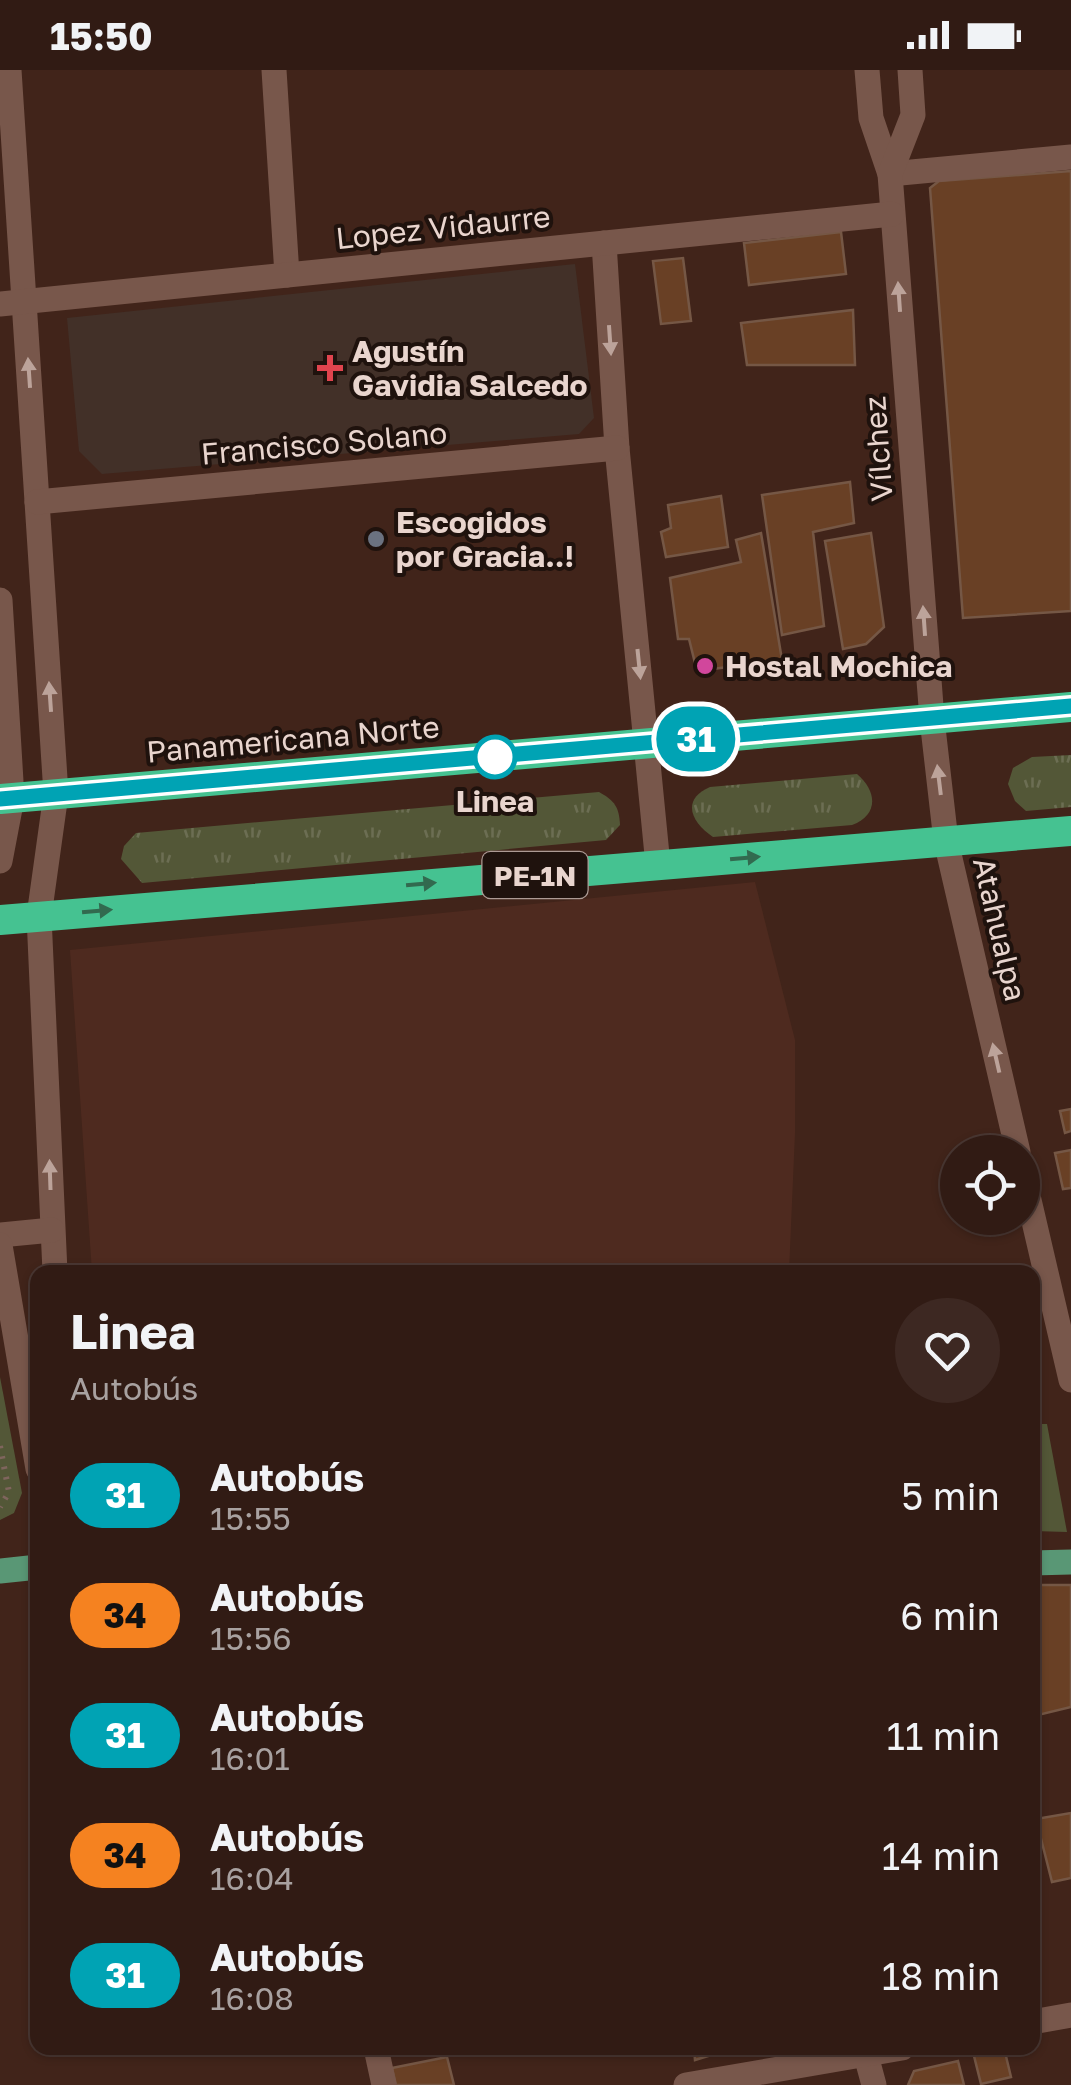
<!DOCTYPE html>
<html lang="es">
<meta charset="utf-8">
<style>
:root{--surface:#311b14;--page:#3d2822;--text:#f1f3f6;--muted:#a8a1a0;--line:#4c3934}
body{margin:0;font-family:"Golos Text",sans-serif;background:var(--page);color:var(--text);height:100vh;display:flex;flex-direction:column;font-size:38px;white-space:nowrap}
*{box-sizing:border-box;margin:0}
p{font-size:32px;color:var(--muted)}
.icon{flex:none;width:55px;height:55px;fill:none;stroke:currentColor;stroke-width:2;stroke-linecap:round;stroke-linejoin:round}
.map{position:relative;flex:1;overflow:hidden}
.panel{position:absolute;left:30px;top:1195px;width:1010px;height:790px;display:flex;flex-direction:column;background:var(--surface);border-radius:20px;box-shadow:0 2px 8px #0004,0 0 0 2px var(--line)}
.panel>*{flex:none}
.badge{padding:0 20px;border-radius:32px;font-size:35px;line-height:65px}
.buttons{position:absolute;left:940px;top:1065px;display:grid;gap:20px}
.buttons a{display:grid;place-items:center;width:100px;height:100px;border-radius:50%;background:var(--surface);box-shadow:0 2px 8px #0004,0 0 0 2px var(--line);font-size:50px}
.map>.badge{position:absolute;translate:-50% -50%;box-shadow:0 0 0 5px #fff}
.round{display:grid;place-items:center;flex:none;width:105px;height:105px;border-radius:52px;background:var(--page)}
.head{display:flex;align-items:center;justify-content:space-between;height:170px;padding:0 40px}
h1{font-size:48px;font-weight:700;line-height:75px}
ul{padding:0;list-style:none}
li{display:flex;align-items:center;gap:30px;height:120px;padding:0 40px}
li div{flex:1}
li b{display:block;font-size:38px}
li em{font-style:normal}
li .badge{min-width:110px;font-weight:700;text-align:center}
.status{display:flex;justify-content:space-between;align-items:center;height:70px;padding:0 50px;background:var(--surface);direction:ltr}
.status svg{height:28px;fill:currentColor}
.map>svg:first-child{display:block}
.built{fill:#4e2a1f}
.medical{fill:#423028}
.grass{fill:url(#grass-tufts)}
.park{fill:#535737}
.building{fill:#694025;stroke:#755745;stroke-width:2.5}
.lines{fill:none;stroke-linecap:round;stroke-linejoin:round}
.path{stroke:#7f655d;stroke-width:6;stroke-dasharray:2.5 8;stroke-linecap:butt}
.minor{stroke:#78574b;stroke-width:25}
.major{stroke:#599775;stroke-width:25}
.highway{stroke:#45c291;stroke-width:30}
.oneway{fill:#bca39a}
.oneway2{fill:#326a4f}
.line-casing{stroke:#fff;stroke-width:22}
.line{stroke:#00a3b4;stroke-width:15}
.health-dot{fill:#e0444e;stroke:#1f120d;stroke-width:4}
.worship-dot{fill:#6b7280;stroke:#1f120d;stroke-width:4}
.hotel-dot{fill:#d1479c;stroke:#1f120d;stroke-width:4}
.stop-dot{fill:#fff;stroke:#00a3b4;stroke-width:5}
.labels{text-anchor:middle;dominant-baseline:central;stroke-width:8;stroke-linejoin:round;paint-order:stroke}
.shield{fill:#1f120d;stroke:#ac9a94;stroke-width:2.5}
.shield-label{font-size:28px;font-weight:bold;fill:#e9d5ce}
.street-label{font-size:30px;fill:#e9d5ce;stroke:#1f120d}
.poi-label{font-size:30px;font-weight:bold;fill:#e9d5ce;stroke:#1f120d;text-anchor:start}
.stop-label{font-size:30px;font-weight:bold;fill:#e9d5ce;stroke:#1f120d}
</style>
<div class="status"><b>15:50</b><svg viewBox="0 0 49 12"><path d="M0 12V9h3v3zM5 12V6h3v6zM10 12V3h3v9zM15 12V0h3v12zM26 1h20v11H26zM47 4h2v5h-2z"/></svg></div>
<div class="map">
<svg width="1071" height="2015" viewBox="0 0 1071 2015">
<defs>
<pattern id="grass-tufts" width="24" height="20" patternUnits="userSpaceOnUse" patternTransform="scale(2.5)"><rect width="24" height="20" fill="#535737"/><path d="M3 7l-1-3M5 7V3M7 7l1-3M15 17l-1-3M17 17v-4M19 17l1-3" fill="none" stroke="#6c6e53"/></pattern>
</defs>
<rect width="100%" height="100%" fill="#41241a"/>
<path class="built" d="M755,812L795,970V1063L789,1202H92L70,880Z"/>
<path class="medical" d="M575,194L594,348L579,364L102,404L79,381L67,248Z"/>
<g class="grass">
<path d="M1071,685V737L1026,741L1015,731L1008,714L1013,698L1032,687Z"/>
<path d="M857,704C877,721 879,745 852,755L713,767C692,753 680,730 710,717Z"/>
<path d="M599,722C615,731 619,737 620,755L606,770L142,813L121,789L124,776L136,763Z"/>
</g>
<g class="park">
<path d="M0,1307L22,1423L14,1443L0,1450Z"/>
<path d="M1033,1354H1047L1067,1462L1033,1461Z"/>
</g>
<g class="building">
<path d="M1071,101V541L963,548L930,118L939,111Z"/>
<path d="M841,162L846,204L749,215L744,173Z"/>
<path d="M683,188L691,251L661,254L653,191Z"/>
<path d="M853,240L855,295H747L741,253Z"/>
<path d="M850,412L854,453L813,462L824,556L782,565L762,425Z"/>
<path d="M721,426L728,477L666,487L661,462L671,458L668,435Z"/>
<path d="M761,463L782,590L697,601L689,569H678L670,508L741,492L736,470Z"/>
<path d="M871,463L884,557L866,574L843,579L825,471Z"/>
<path d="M1071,1039V1061L1065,1063L1060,1041Z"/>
<path d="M1071,1080V1118L1063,1119L1055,1083Z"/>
<path d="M1039,1515H1071V1637L1034,1646Z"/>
<path d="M1071,1743V1808L1052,1812L1036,1749Z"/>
<path d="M694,1978H721V1982L695,1990Z"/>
<path d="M972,1978H1004L1011,2007L981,2014Z"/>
<path d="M447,1987L454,2015H396L392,1998Z"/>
<path d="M958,1991L964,2015H908L914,2001Z"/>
</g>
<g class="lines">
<path class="path" d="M0,1376L9,1422L0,1437"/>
<g class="minor">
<path d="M9,0L56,724L39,846L55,1202"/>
<path d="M274,0L287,205"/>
<path d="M867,0L871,48L890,104L1071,87"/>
<path d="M910,0L913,45L890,104L932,649L946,771L1018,1082"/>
<path d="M604,173L617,378L658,795"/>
<path d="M0,234L892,144"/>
<path d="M37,432L617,378"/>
<path d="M0,530L12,728L0,791"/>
<path d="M1022,1100L1071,1310"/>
<path d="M0,1165L52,1160"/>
<path d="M0,1175L38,1399"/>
<path d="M1032,1952L1071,1945"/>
<path d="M376,1978L384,2015"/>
<path d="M864,1978L874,2015"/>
<path d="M686,2015L902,1978"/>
</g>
<g class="major">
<path d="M1032,1493L1071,1492"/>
<path d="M0,1501L38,1497"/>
</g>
<g class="highway">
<path d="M0,729L1071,637"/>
<path d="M0,850L1071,761"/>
</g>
</g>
<defs><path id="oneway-solid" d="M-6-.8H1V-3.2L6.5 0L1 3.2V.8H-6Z" transform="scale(2.5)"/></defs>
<g class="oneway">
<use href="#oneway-solid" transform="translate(899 227) rotate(-94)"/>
<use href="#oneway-solid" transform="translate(610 270) rotate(86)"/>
<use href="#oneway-solid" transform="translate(29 303) rotate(-94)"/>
<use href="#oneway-solid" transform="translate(924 551) rotate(-94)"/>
<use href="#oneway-solid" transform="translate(639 594) rotate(84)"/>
<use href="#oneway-solid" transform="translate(50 627) rotate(-94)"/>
<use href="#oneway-solid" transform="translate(939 710) rotate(-97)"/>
<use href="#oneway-solid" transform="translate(996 988) rotate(-103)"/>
<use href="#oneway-solid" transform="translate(50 1105) rotate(-92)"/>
</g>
<g class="oneway2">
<use href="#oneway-solid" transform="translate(745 788) rotate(-5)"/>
<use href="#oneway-solid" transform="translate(421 814) rotate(-5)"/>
<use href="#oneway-solid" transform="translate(97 841) rotate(-5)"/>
</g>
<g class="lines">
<g class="line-casing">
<path id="line" d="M0,729L1071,636"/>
</g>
<use href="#line" class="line"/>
</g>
<path class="health-dot" d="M325 283h10v10h10v10h-10v10h-10v-10h-10v-10h10z"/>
<circle class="worship-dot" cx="376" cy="469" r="10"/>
<circle class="hotel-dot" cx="705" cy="596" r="10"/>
<circle class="stop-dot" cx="495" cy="687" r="20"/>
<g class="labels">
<rect class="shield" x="482.5" y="782" width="105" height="46" rx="8"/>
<g class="shield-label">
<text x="535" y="805">PE-1N</text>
</g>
<g class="street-label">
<text transform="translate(443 157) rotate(-6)">Lopez Vidaurre</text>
<text transform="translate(324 373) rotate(-5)">Francisco Solano</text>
<text transform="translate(878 379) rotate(-94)">Vílchez</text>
<text transform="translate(293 669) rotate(-5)">Panamericana Norte</text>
<text transform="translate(1000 859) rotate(77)">Atahualpa</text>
</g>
<g class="poi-label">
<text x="352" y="281">Agustín<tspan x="352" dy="34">Gavidia Salcedo</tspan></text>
<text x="396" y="452">Escogidos<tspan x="396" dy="34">por Gracia..!</tspan></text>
<text x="725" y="596">Hostal Mochica</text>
</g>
<g class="stop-label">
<text x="495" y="731">Linea</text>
</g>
</g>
</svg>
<div class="buttons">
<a><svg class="icon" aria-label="locate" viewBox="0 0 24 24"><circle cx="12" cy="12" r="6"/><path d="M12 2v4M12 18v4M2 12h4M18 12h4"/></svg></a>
</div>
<b class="badge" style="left:696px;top:669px;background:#00a3b4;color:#fff">31</b>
<section class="panel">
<div class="head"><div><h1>Linea</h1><p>Autobús</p></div><a class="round"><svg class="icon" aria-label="heart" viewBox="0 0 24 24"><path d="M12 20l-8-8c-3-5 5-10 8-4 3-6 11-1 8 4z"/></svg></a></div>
<ul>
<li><span class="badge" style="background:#00a3b4;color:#fff">31</span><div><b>Autobús</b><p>15:55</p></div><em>5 min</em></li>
<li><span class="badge" style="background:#f58220;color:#111">34</span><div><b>Autobús</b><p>15:56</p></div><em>6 min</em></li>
<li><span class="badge" style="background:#00a3b4;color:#fff">31</span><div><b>Autobús</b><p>16:01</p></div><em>11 min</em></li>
<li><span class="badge" style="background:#f58220;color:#111">34</span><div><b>Autobús</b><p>16:04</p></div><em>14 min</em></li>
<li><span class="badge" style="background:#00a3b4;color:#fff">31</span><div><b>Autobús</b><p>16:08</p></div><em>18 min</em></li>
</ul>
</section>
</div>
